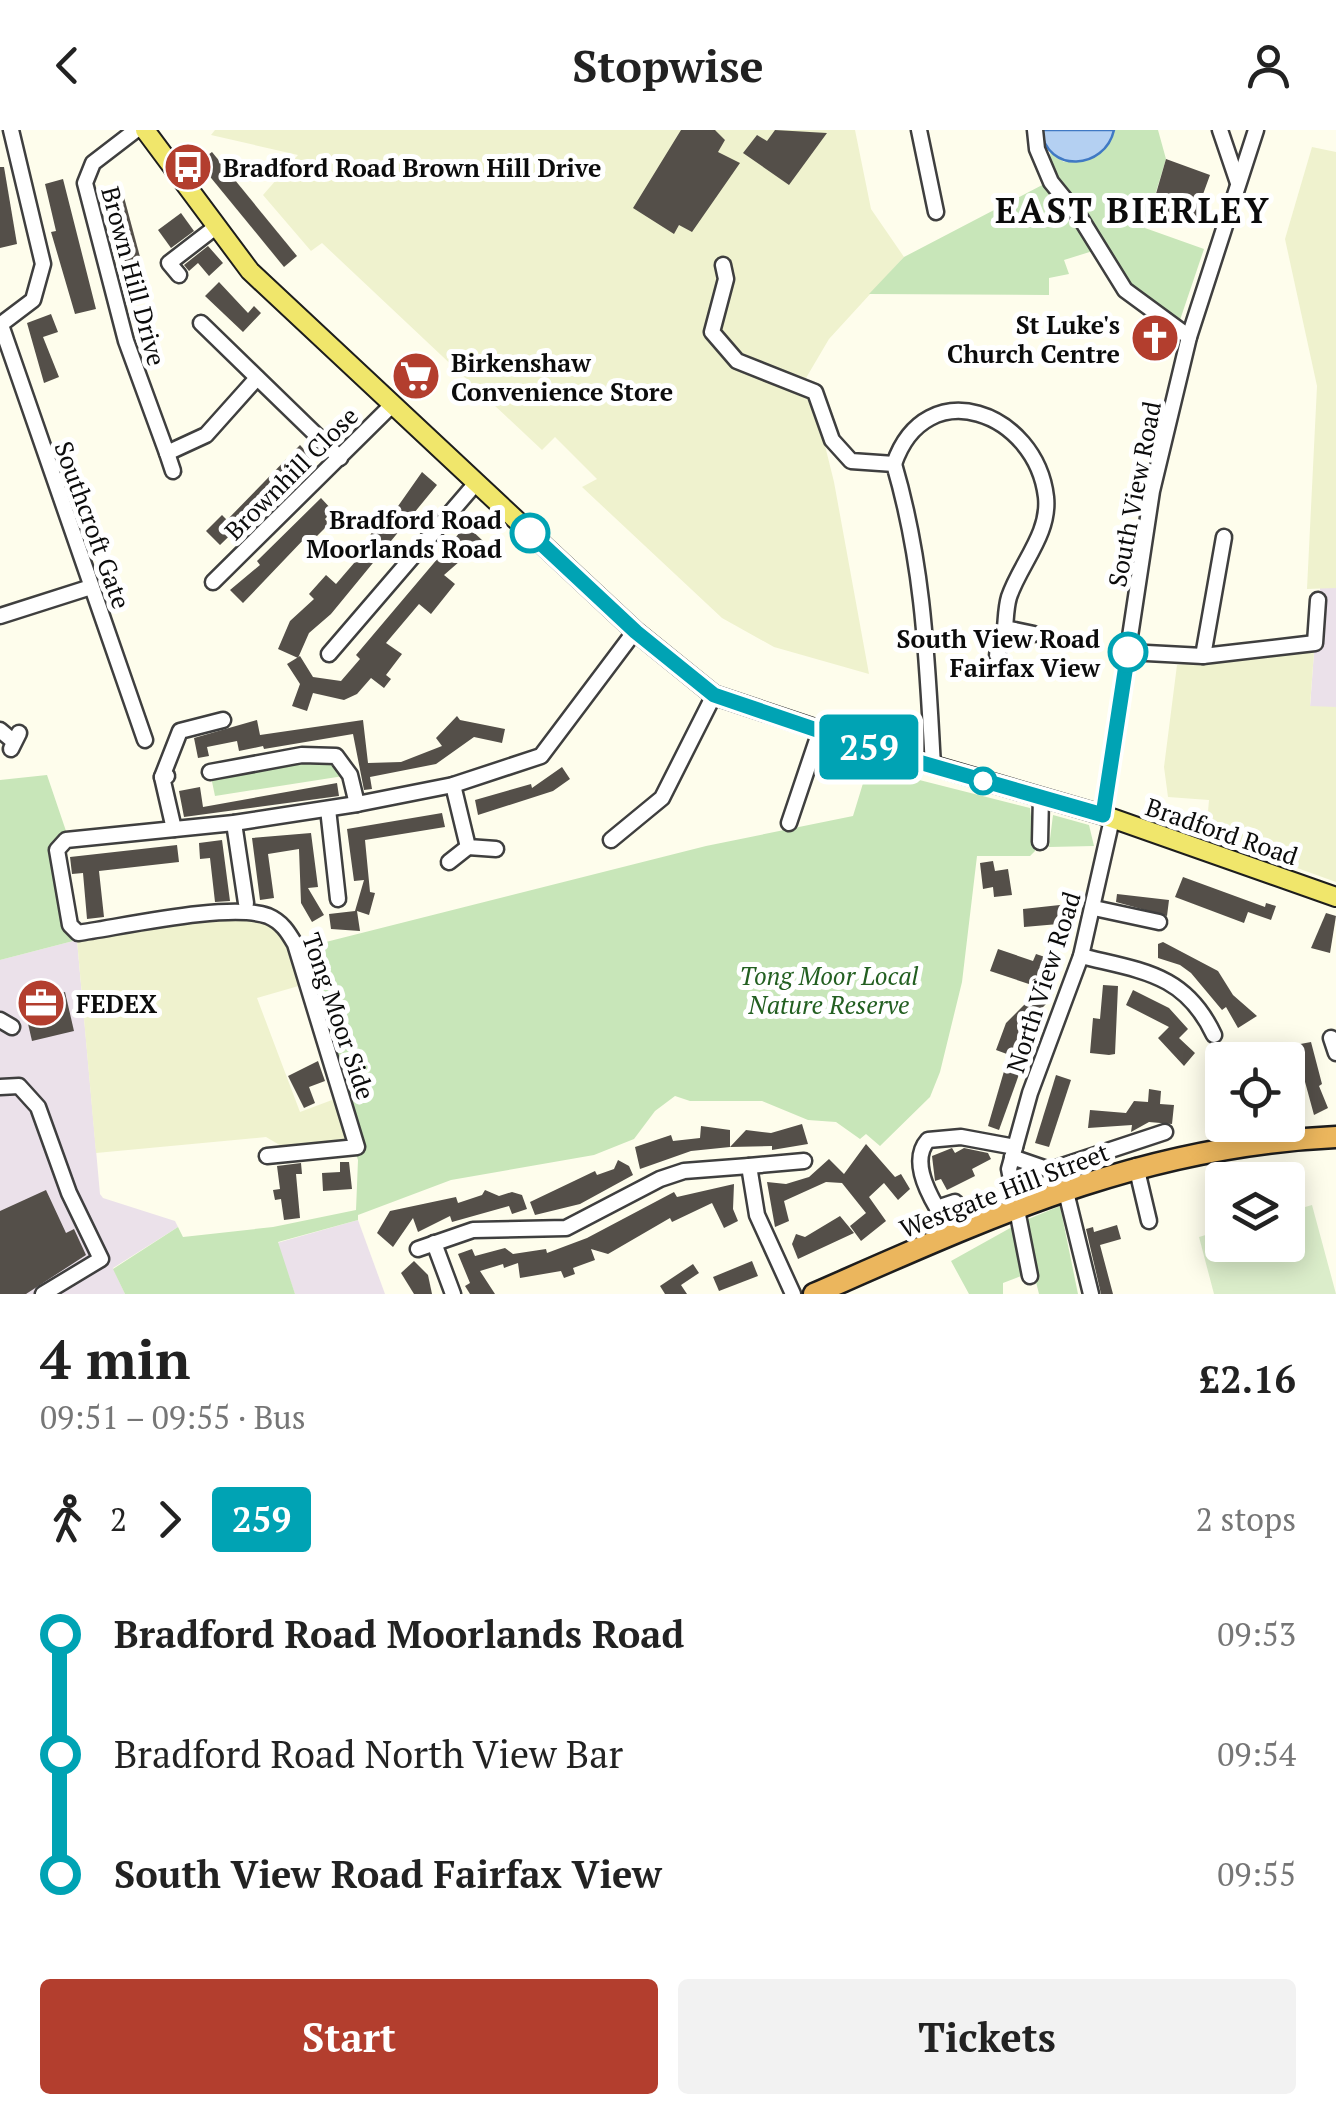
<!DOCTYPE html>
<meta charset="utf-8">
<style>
:root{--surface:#fff;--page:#f2f2f2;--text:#222;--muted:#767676;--accent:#b33e2e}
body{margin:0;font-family:"PT Serif",serif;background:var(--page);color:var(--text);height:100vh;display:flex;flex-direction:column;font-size:38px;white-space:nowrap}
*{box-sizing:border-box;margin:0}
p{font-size:32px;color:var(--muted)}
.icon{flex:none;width:55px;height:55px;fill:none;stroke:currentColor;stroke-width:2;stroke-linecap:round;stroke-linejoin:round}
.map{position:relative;height:1164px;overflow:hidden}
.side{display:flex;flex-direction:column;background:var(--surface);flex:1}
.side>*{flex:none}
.badge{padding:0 20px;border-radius:8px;font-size:35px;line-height:65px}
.fabs{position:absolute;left:1205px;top:912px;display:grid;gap:20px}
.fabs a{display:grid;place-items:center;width:100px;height:100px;border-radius:10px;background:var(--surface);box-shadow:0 5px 25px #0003;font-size:50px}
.map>.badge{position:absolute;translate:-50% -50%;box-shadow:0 0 0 5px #fff}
.legs{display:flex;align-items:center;gap:15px;height:110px;padding:0 40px;font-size:32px}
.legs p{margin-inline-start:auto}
.head{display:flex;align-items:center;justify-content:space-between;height:170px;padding:0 40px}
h1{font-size:55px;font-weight:600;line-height:75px}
.cta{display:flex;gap:20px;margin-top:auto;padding:20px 40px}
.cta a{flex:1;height:115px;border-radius:10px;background:var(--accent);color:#fff;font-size:40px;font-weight:600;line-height:115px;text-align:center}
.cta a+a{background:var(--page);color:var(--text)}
ul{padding:0 40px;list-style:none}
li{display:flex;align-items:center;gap:35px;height:120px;font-size:38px}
li i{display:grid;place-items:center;width:15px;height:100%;margin:0 12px;background:currentColor}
li i::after{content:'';width:25px;height:25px;margin:-12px;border:8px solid;border-radius:50%;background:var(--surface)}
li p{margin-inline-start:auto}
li:first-child i{background:linear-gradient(#0000 50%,currentColor 0)}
li:last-child i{background:linear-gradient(currentColor 50%,#0000 0)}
header{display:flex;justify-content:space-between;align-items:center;height:130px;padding:0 40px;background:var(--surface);font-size:45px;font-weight:600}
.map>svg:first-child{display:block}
.industrial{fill:#ebe1ea}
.farmland{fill:#eff2ce}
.green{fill:#c8e6b9}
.pitch{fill:#dbedca}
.water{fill:#b4d0f2;stroke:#4079c4;stroke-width:2.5}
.building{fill:#544f49}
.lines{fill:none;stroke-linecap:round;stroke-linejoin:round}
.minor-casing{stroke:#3f3f3f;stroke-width:19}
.major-casing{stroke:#1d1d1d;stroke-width:22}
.highway-casing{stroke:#1d1d1d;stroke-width:25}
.minor{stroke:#fff;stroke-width:14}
.major{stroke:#f0e66b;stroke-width:18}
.highway{stroke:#ebb65d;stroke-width:20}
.line-1-casing{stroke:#fff;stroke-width:22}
.line-1{stroke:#00a3b4;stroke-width:15}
.stop-1-dot{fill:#fff;stroke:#00a3b4;stroke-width:5}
.labels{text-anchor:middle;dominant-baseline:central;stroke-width:10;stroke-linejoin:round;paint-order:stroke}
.poi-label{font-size:25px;font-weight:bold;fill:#0c0c0c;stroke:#fff;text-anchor:start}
.street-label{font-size:25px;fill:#0c0c0c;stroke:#fff}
.stop-label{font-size:25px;font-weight:bold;fill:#0c0c0c;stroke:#fff;text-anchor:end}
.park-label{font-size:25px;font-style:italic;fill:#235f21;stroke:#fff}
.district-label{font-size:35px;font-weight:bold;letter-spacing:2.5px;fill:#0c0c0c;stroke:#fff}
</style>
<header><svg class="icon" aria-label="back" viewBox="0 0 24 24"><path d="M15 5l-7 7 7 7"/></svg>Stopwise<svg class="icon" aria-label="person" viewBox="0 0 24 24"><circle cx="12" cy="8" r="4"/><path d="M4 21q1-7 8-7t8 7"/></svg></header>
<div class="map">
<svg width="1336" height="1164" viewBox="0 0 1336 1164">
<rect width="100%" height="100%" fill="#fefdec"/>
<g class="industrial">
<path d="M1320,458H1336V577H1310L1314,522L1320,520Z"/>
<path d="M77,810L100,1064L103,1068L175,1091L178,1097L113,1138L125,1164H0V830Z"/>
<path d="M358,1090L385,1164H295L277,1113Z"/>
</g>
<g class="farmland">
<path d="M215,0H855L871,79L904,127L829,209L806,248L742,228L734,220L727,233L800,259L814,271L834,352L869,544L774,517L722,488L582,357L597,349L555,307L542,320L322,113L311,121L263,65L298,25L211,5Z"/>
<path d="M1312,17L1336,22V458L1307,459L1317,256L1285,109Z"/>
<path d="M1314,522L1310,576L1336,577V752L1206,705L1209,670L1168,667L1164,637L1177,535Z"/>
<path d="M233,790L265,791L284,802L302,855L257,868L300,982L340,967L351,1008L283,1017L266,1007L96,1023L77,810L166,794Z"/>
</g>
<g class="green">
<path d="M1114,0H1158L1166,29L1145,98L1204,119L1180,190L1128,157L1051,35L1050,22L1064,32L1112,8Z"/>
<path d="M1046,53L1057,75L1096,120L1064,130L1069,144L1049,148V165L869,164L904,127Z"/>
<path d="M336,626L350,645L215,666L210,642Z"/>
<path d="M868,637L1030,678L1035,721L1030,726H977L962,852L940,942L930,967L880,1016L866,1004L860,1009L836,992L808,990L762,971H690L675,966L655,981L634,1009L594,1025L451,1050L358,1085V1090L278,1112L295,1164H125L113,1139L178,1097L183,1107L273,1097L356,1080L358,1030L302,855L316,851L306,817L706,716L853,686Z"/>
<path d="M47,645L66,701L54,715L66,796L77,810L0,830V650Z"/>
<path d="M1053,685L1089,695L1094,716L1049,717Z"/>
<path d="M1060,1076L1078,1164H1039L1021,1092Z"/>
<path d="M1012,1097L1023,1136L1021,1146L1003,1153V1164H969L951,1131Z"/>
</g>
<path class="pitch" d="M1312,1075L1336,1164H1214L1199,1107L1222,1100V1115H1288V1082Z"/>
<path class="water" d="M1041,0H1114C1105,40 1047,44 1041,0Z"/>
<g class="building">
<path d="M681,0H715L725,10L718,22L740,33L692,102L679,95L674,104L633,78Z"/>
<path d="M775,0L827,3L789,55L743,23L757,5L767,11Z"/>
<path d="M212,22L297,126L284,137L198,32Z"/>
<path d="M1166,29L1210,45L1198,78L1205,80L1200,96L1151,81Z"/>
<path d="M0,37H4L17,114L0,118Z"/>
<path d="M63,49L96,179L75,184L51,102L56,101L45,54Z"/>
<path d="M124,67L147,153L132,158L108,70Z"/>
<path d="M181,83L194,101L171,118L158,100Z"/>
<path d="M208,116L223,133L209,146L198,133L189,141L184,135Z"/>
<path d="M219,152L248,183L254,176L261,183L243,202L205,166Z"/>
<path d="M51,184L58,202L43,207L59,247L44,253L27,193Z"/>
<path d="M1143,194L1172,207L1167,221L1138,212Z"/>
<path d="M300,315L311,327L220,415L206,401L222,385L227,390Z"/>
<path d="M422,342L437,355L331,484L309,503L298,528L278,519L290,491L314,469L309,464L326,445L336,454L373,411L369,407L377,395L385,385L389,389Z"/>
<path d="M321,368L333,381L325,389L329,394L311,412L306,407L243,473L230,460L260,435L257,431Z"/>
<path d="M466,395L483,411L444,445L455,454L431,484L419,474L386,513L402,524L386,545L391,549L384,558L371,548L357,564L344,570L313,563L307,581L292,576L300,554L287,534L300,526L313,547L341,551L360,529L356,525Z"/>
<path d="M457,586L460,590L505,599L502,613L474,607L436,634L370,647L372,659L364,660L353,604L264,619L263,616L239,621L237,611L207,617L209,626L198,628L194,608L257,590L260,605L363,590L368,633L401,632L442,616L436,608Z"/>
<path d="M562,637L570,649L553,661L478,685L475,670L531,654L532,658Z"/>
<path d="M337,653L339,666L184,687L179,661L200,657L203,677Z"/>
<path d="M442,683L445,697L365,710L370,762L375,763L369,785L357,781L360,801L331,799L329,784L355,781L364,750L354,751L347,699Z"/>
<path d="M311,703L318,757L308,758L324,785L312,792L301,773L299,719L268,724L274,768L260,770L252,708Z"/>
<path d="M222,710L230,771L215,772L210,728L200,729L199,713Z"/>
<path d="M177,715L179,732L99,741L104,787L87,789L83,743L72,744L70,727Z"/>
<path d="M993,731L995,741L1008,739L1012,765L994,767L993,757L983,759L980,733Z"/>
<path d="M1183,747L1265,777L1266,773L1276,776L1271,790L1248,782L1244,793L1175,767Z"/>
<path d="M1117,764L1169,770L1167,786L1116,772Z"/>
<path d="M1069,774L1076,778L1077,788H1070V793L1024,797L1023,779Z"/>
<path d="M1326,783L1336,786L1330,823L1311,818Z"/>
<path d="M1163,812L1218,841L1233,865L1257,886L1238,898L1226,877L1222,880L1191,843L1180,835L1158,828V814Z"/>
<path d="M998,819L1033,831L1036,824L1057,831L1046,874L1028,892L1015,927L996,920L1006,893L1041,858L990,841Z"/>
<path d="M1103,855L1118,856L1115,924L1109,925L1090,923L1093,888L1100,889Z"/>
<path d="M1133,860L1169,878L1188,899L1179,908L1195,923L1184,936L1158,908L1169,897L1126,875Z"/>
<path d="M65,862L74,901L32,911L23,872Z"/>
<path d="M1311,912L1322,954L1319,956L1328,978L1314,985L1295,915Z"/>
<path d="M318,931L325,951L309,957L315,973L304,978L288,946Z"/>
<path d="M1007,931L1022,936L999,1000L988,996Z"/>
<path d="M1056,945L1071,950L1049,1017L1035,1013Z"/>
<path d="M1149,959L1161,961L1160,974L1174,975L1172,994L1149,992L1131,1002L1132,995L1088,998L1090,980L1126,983L1134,971L1148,972Z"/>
<path d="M802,994L808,1014L772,1020V1016L730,1017L746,1000L771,1003Z"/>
<path d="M701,996L730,1000V1017L691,1021L640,1039L635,1017L671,1005L673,1011L700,1008Z"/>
<path d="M866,1014L895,1047L901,1044L910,1059L898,1070L884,1053L869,1067L886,1091L861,1111L850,1096L866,1083L842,1053L826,1052L784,1071L789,1091L775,1097L767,1052L786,1054L809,1047L829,1029L844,1044Z"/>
<path d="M952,1018L955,1023L964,1018L988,1023L991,1029L972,1039L975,1046L947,1060L941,1049L935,1051L932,1026Z"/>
<path d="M618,1030L629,1036L633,1045L580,1074L535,1085L530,1072L595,1041L597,1045L614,1039Z"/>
<path d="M340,1032H349L352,1059L323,1061L322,1043L340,1042Z"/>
<path d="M301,1033L302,1044H296L300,1088L284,1090L281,1069L275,1070L273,1060L280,1059L277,1036Z"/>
<path d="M734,1054L733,1079L738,1091L724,1098L712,1073L672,1092L670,1088L608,1124L591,1119L595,1130L573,1138L575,1144L564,1148L561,1141L520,1148L518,1133L504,1138L503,1134L480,1141L495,1164H470L465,1156L470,1153L458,1124L472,1119L475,1126L505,1118L513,1124L546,1119L547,1123L587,1108L674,1062L677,1067Z"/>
<path d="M46,1060L66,1103L74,1099L86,1125L26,1164H0V1081Z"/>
<path d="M485,1060L499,1066L512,1062L522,1065L527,1079L512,1084L509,1076L452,1092L450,1086L418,1102L413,1088L393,1117L377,1103L390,1081L456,1067L458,1073L482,1065Z"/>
<path d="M840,1086L854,1103L798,1129L792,1114L796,1104L805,1107Z"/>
<path d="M1117,1095L1121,1109L1100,1115L1113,1164H1101L1086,1099L1093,1097L1094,1102Z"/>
<path d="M414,1131L428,1145L432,1164H414L401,1143Z"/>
<path d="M752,1131L758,1146L719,1161L713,1147Z"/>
<path d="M693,1134L699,1143L681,1155L687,1164H665L660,1156Z"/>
</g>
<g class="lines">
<g class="minor-casing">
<g id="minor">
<path d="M136,0L93,33L85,53L126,211L167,323L206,305L257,248"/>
<path d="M919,0L936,82"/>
<path d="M1035,0L1037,19L1051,52L1081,89L1125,160L1189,207"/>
<path d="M1220,0L1238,53"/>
<path d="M723,135L726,149L712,202L737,231L815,262L832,310L851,331L894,334C924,436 927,531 933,636"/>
<path d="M179,145L169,133L217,96"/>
<path d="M201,193L340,328"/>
<path d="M0,195L33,170L43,134L11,0"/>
<path d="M1,195L145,610"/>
<path d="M167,323L173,341"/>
<path d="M894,334C926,241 1036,282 1046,367C1050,404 1020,434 1009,467C1006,477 1006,488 1005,498L1034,504"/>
<path d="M213,452L392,275"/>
<path d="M0,486L91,457"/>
<path d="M1128,522L1203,526L1315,513L1318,470"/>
<path d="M329,524L476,353"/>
<path d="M997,525L1005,498"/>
<path d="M1203,526L1224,407"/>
<path d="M0,600L13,611"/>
<path d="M11,619L19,603"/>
<path d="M210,642L302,625L336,626L350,645L357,674"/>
<path d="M167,646L162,647L174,699"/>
<path d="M162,647L180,601L223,590"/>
<path d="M453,655L468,717L496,719"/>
<path d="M328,679L338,769"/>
<path d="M1103,685L1152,361L1189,207L1256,0"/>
<path d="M234,693L246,773"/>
<path d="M789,693L820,601"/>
<path d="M611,710L662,668L714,565"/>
<path d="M1040,712L1041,666"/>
<path d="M449,732L468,717"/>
<path d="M1094,778L1159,792"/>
<path d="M1081,826C1141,841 1185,843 1214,905"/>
<path d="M0,890L12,897"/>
<path d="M1331,908L1336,923"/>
<path d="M0,957L19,956L38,977L69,1063L101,1129L43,1164"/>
<path d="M267,1026L357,1017L295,814C288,802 282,792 268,786C230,772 121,797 78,803L70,795L57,720L66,710L234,693L357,674L453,655L541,626L635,501"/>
<path d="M1012,1027L1050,1040L1165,1002"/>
<path d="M749,1036L804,1031"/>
<path d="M1136,1036L1149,1091"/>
<path d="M1065,1058L1091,1164"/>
<path d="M955,1072L937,1078C926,1059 911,1029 928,1010L961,1007L1015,1017"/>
<path d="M434,1113L453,1164"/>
<path d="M418,1119L473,1100L566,1098L660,1049L684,1041L749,1036L757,1085L793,1164"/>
<path d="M1030,1146L1009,1039L1030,963L1081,826L1112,689"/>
</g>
</g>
<g class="major-casing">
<path id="major" d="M145,0L250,141L635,501L714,565L870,617L1103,685L1336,767"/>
</g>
<g class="highway-casing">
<path id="highway" d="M814,1164C990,1087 1140,1016 1336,1007"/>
</g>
<use href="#minor" class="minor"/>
<use href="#major" class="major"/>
<use href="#highway" class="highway"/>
</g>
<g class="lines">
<g class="line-1-casing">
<path id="line-1" d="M530,403L636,502L714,565L870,618L1103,685L1128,522"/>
</g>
<use href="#line-1" class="line-1"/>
</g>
<defs>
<g id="bus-disc" transform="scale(2.5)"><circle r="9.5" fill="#b33e2e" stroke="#fff"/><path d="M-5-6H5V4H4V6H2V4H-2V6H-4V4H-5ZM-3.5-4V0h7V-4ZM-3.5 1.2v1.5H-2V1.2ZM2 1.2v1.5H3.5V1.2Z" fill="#fff"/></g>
<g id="church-disc" transform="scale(2.5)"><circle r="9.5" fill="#b33e2e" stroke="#fff"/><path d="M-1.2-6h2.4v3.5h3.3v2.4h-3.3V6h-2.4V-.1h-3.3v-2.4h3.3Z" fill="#fff"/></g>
<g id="supermarket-disc" transform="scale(2.5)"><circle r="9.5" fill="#b33e2e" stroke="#fff"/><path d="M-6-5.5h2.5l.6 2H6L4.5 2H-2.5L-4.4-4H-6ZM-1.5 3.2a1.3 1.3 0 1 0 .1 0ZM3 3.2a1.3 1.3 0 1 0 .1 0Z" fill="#fff"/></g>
<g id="office-disc" transform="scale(2.5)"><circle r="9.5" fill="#b33e2e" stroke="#fff"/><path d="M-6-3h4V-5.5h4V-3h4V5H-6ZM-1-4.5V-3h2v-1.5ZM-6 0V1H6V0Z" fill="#fff"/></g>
</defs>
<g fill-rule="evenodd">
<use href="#bus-disc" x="188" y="37"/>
<use href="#church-disc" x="1155" y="208"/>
<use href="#supermarket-disc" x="416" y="246"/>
<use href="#office-disc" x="41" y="873"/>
</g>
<g class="stop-1-dot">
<circle cx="530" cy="403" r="18"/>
<circle cx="1128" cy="522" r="18"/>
<circle cx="983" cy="651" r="12"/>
</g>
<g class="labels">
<g class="poi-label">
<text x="223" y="37">Bradford Road Brown Hill Drive</text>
<text x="1120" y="194" text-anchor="end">St Luke's<tspan x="1120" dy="29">Church Centre</tspan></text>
<text x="451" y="232">Birkenshaw<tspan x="451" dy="29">Convenience Store</tspan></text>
<text x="76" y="873">FEDEX</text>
</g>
<g class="street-label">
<text transform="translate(134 146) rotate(75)">Brown Hill Drive</text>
<text transform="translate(291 343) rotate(-45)">Brownhill Close</text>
<text transform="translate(1134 364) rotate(-79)">South View Road</text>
<text transform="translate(93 395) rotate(70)">Southcroft Gate</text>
<text transform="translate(1222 701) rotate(19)">Bradford Road</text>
<text transform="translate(1043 852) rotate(-72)">North View Road</text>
<text transform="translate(339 886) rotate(71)">Tong Moor Side</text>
<text transform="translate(1004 1060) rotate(-21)">Westgate Hill Street</text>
</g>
<g class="stop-label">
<text x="502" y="389">Bradford Road<tspan x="502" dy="29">Moorlands Road</tspan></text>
<text x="1100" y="508">South View Road<tspan x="1100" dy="29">Fairfax View</tspan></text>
</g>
<g class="park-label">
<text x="829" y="845">Tong Moor Local<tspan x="829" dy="29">Nature Reserve</tspan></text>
</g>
<g class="district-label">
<text x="1133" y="80">EAST BIERLEY</text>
</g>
</g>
</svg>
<div class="fabs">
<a><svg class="icon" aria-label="locate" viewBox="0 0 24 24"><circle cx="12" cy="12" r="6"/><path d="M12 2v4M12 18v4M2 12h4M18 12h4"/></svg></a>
<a><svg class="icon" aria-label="layers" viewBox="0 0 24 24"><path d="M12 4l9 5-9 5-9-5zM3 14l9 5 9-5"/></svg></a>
</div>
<b class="badge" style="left:869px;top:617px;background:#00a3b4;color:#fff">259</b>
</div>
<section class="side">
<div class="head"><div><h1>4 min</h1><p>09:51 – 09:55 · Bus</p></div><b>£2.16</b></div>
<div class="legs"><svg class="icon" aria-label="walk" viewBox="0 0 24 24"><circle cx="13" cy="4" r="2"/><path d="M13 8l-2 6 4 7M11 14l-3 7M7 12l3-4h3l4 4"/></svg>2<svg class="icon" aria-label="forward" viewBox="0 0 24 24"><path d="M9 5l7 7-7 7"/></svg><b class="badge" style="background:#00a3b4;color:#fff">259</b><p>2 stops</p></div>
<ul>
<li><i style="color:#00a3b4"></i><b>Bradford Road Moorlands Road</b><p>09:53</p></li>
<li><i style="color:#00a3b4"></i><span>Bradford Road North View Bar</span><p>09:54</p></li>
<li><i style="color:#00a3b4"></i><b>South View Road Fairfax View</b><p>09:55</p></li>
</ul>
<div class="cta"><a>Start</a><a>Tickets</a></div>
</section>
